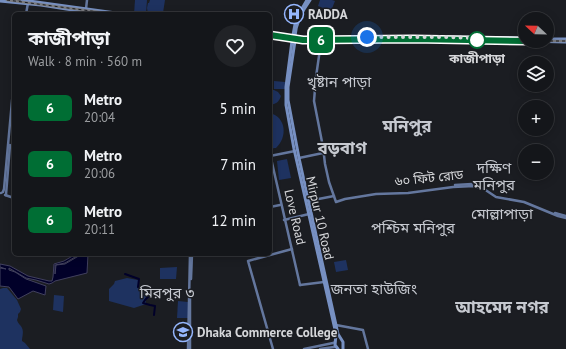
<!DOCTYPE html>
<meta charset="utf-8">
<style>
:root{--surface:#14161a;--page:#212327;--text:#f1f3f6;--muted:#9d9fa2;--line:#333539}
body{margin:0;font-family:"PT Sans","Noto Sans Bengali",sans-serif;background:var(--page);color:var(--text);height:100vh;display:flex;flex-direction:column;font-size:15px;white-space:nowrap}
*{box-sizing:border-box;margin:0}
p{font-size:13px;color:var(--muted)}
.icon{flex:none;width:22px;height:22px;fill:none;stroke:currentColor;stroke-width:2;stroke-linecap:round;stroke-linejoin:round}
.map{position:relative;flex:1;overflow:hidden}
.panel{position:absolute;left:12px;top:12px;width:260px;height:244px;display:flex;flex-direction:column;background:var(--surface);border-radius:6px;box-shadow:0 2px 10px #0003,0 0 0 1px var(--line)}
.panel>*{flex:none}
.badge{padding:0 8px;border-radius:6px;font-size:14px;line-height:26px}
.needle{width:26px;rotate:292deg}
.tools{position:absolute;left:518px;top:12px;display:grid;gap:8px}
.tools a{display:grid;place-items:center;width:36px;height:36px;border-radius:50%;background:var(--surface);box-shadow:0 2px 10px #0003,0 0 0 1px var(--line);font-size:20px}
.you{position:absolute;width:20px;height:20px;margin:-10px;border:3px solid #fff;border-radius:50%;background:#1a73e8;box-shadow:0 0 0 6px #1a73e833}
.map>.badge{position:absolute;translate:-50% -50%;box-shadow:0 0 0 2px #fff}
.round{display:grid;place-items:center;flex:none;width:42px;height:42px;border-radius:21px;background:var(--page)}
.summary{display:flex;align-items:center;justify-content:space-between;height:68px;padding:0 16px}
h1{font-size:19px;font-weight:700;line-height:30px}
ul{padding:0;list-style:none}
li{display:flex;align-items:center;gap:12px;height:56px;padding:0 16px}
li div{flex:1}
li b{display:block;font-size:15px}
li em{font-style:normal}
li .badge{min-width:44px;font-weight:700;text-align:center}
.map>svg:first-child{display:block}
.green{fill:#1e3260}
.water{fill:#010029;stroke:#41405e}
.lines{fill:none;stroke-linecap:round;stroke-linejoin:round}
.canal{stroke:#010029;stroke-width:2}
.secondary{stroke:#64779e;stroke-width:2.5}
.primary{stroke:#7790c2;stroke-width:3}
.rail-casing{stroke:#7a7b7f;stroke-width:2.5}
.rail{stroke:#1b1d22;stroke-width:1;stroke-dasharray:3;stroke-linecap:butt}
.line-casing{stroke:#fff;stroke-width:9}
.line{stroke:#006e34;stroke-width:6}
.walk{stroke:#d6d7da;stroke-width:4;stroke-dasharray:0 7.2}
.stop-dot{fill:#fff;stroke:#006e34;stroke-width:2}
.labels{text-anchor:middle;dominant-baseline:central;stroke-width:3;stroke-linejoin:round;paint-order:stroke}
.poi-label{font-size:13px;font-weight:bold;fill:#d6d7da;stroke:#1b1d22;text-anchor:start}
.stop-label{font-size:13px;font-weight:bold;fill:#d6d7da;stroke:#1b1d22}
.street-label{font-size:13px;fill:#d6d7da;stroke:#1b1d22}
.quarter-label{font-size:15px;fill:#c6c9d0;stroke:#1b1d22}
.district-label{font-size:17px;font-weight:bold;fill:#c6c9d0;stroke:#1b1d22}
</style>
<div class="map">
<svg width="566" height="349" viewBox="0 0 566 349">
<rect width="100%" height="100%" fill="#1b1d22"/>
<g class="green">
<path d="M135,0H147L146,14H134Z"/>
<path d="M150,0H165L163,13H161V14H148L147,8L148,3H149Z"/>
<path d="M320,0H332L335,1L331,11L318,6Z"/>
<path d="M274,81L285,82V89H274Z"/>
<path d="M270,90H274L278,92L281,96C279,102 276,104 270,105Z"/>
<path d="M270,113C286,117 288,137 276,148H274L270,150Z"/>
<path d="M287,159L291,178L279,180L277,161Z"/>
<path d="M346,260L348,270L336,272L334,262Z"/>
<path d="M177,267L176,279H160V268Z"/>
<path d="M127,278L138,280V285L143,289L150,290L151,294L145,298L146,304L134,308L109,301V289L114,284L115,281Z"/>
<path d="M3,288H7L17,300L21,309L20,312L18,314V317L17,320C18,324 21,325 22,328C24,332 22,337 22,341L25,343L30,349H0V289Z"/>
<path d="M54,295L64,296L63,312L53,310Z"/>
<path d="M178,301L188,302V318H177Z"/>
</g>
<path class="water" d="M76,254H80L65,263L55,265V274L56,265L65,264L82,254H88L87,273L55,281L52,283L49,284L36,280L26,278L9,268V270L15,272L26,279L46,286L45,295L33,291L18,299L9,287L0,286V268L6,269L0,267V264L10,266L28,276L49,281H52L53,277L54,264L64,261Z"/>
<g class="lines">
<path class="canal" d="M125,274L139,279L138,287L150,290L152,293L145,300L143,303L150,305L155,306L154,315"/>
<g class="secondary">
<path d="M86,9L87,0"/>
<path d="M26,14L28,3"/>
<path d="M321,42L316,77L314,101L323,147L325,164L329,182L336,202L345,199L376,194L408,193L453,187L474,186L484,189L496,197L524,202L558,216L566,218"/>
<path d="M270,154L300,285"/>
<path d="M270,156L295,151"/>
<path d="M299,158L323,153"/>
<path d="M455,185L472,184"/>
<path d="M1,193L3,192L4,189L12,101L14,84"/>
<path d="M5,195L14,198"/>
<path d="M6,195L10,145"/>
<path d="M308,201L334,196"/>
<path d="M270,207L280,205"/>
<path d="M555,213L566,216"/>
<path d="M284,220L309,214"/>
<path d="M191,279L192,254"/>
<path d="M300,285L324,282"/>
<path d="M336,325L363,330L368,349"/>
<path d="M188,349L190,254"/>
<path d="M190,349V296"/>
<path d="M273,349L248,261L292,249"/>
<path d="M304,349L333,343L335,342"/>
<path d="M320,349L334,347H336"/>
</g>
<g class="primary">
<path d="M22,0L123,14"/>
<path d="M0,1L41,5L98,14"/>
<path d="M270,35L291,37"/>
<path d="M293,35L296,19L307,0"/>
<path d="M295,36C296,22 302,11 310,0"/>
<path d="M270,37L291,40"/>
<path d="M297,37L316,38L425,37L525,38"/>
<path d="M547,39H566"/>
<path d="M296,40L321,42L408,40L525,41L566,42"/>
<path d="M292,41L286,87V105L294,149L336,334L335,345L338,349"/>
<path d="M295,41L288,87V100L299,158L338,334L343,342V349"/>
</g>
<g class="rail-casing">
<g id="rail">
<path d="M7,0L114,14"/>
<path d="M270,35L303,39L413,38L525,39"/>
<path d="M538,41H566"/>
</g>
</g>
<use href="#rail" class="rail"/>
</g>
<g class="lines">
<g class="line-casing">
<path id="line" d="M270,35L303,40L413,39L525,41"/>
</g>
<use href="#line" class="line"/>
<path class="walk" d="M367,37H449L473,38L477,40"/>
</g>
<defs>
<g id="hospital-ring" transform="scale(1)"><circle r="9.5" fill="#1b1d22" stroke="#95b6fd" stroke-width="1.5"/><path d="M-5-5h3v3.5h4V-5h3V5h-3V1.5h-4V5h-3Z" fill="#95b6fd"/></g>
<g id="university-ring" transform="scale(1)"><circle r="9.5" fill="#1b1d22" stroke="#95b6fd" stroke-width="1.5"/><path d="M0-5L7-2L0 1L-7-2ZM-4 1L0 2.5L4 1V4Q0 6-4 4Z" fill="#95b6fd"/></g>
</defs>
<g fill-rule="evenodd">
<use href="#hospital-ring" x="294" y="14"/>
<use href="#university-ring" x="183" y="332"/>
</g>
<circle class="stop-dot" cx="477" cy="40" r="8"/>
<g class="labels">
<g class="poi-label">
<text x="308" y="14">RADDA</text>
<text x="197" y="332">Dhaka Commerce College</text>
</g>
<g class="stop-label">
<text x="477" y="58">কাজীপাড়া</text>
</g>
<g class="street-label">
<text transform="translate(429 178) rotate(-6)">৬০ ফিট রোড</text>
<text transform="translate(295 217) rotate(77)">Love Road</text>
<text transform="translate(320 218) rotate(77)">Mirpur 10 Road</text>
</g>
<g class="quarter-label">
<text x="339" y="81">খৃষ্টান পাড়া</text>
<text x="494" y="167">দক্ষিণ<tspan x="494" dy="17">মনিপুর</tspan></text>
<text x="502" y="213">মোল্লাপাড়া</text>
<text x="413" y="227">পশ্চিম মনিপুর</text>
<text x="374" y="288">জনতা হাউজিং</text>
<text x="167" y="292">মিরপুর ৩</text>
</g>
<g class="district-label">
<text x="407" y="126">মনিপুর</text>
<text x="342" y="148">বড়বাগ</text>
<text x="502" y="307">আহমেদ নগর</text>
</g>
</g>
</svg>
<div class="tools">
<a><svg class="needle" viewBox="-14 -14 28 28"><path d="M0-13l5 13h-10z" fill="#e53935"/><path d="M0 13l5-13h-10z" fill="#9d9fa2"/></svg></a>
<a><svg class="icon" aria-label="layers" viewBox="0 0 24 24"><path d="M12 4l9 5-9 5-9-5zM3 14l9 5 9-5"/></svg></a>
<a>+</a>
<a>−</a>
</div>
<div class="you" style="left:367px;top:37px"></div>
<b class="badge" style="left:321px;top:40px;background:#006e34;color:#fff">6</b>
<section class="panel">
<div class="summary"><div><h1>কাজীপাড়া</h1><p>Walk · 8 min · 560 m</p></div><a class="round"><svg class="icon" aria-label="heart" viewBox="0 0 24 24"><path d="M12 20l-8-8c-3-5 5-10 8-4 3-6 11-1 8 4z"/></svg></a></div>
<ul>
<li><span class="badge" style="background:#006e34;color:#fff">6</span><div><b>Metro</b><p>20:04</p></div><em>5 min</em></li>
<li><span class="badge" style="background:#006e34;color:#fff">6</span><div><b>Metro</b><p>20:06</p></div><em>7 min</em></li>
<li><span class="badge" style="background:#006e34;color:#fff">6</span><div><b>Metro</b><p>20:11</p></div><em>12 min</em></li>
</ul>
</section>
</div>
